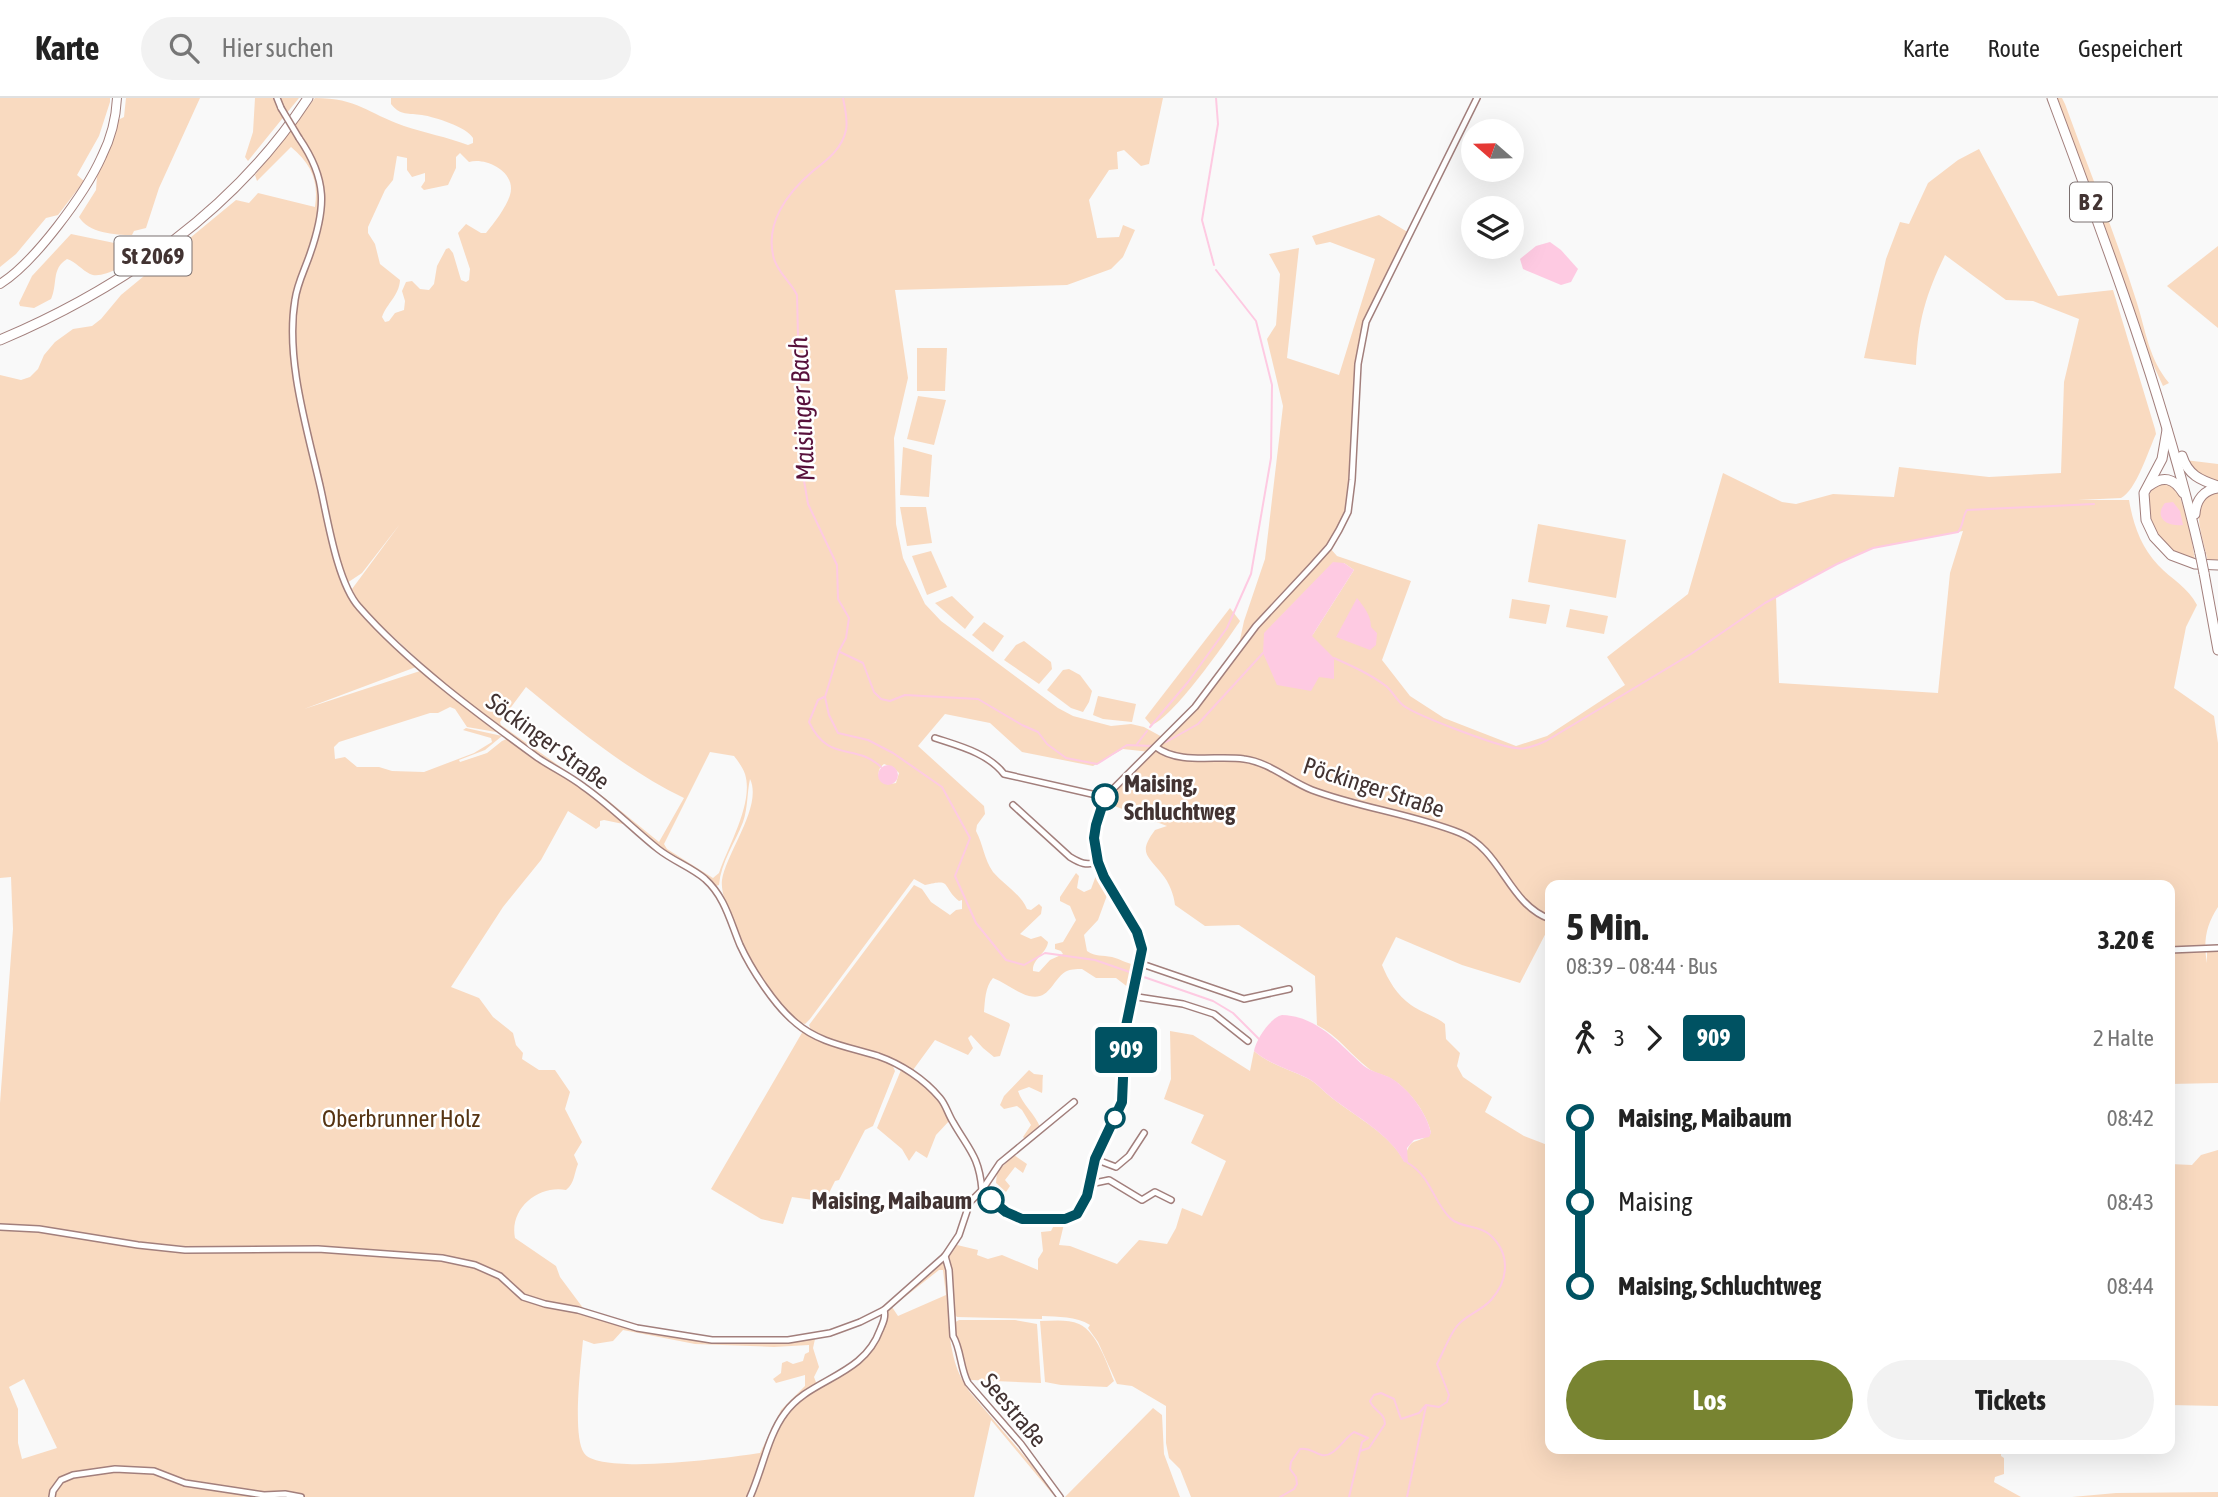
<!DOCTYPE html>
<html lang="de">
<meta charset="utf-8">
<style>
:root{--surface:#fff;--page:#f2f2f2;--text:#222;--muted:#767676;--line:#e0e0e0;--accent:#788431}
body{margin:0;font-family:"Asap Condensed",sans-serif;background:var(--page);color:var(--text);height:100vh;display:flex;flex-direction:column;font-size:26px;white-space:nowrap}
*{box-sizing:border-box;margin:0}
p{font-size:23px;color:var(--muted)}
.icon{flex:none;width:38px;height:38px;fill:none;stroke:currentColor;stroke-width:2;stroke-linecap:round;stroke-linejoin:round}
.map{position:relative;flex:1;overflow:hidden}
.details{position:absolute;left:1545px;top:782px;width:630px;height:574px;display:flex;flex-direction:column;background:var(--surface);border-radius:14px;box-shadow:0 7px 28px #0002}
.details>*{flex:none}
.badge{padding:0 14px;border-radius:5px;font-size:24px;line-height:46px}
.needle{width:46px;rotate:290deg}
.fabs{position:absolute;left:1461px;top:21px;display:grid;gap:14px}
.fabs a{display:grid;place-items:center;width:63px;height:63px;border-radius:50%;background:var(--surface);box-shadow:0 7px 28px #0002;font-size:35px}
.map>.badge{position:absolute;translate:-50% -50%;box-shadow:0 0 0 4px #fff}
.legs{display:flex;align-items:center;gap:10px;height:77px;padding:0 21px;font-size:23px}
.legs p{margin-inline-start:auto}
.overview{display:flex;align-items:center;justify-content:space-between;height:119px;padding:0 21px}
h1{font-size:38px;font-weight:700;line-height:52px}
.cta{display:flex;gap:14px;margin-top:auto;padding:14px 21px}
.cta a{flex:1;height:80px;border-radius:42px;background:var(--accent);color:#fff;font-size:28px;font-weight:700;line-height:80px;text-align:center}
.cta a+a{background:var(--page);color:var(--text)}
ul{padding:0 21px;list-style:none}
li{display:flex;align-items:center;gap:24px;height:84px;font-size:26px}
li i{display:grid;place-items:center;width:10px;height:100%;margin:0 9px;background:currentColor}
li i::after{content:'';width:18px;height:18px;margin:-9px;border:5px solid;border-radius:50%;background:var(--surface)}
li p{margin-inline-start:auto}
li:first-child i{background:linear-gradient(#0000 50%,currentColor 0)}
li:last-child i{background:linear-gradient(currentColor 50%,#0000 0)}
header{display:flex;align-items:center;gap:42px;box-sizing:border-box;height:98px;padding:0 35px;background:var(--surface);border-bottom:2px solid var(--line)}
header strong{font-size:33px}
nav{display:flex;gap:38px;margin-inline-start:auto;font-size:24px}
.search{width:490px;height:63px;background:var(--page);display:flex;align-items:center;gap:18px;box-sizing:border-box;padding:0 24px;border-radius:38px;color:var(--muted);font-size:26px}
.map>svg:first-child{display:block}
.green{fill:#f9dac0;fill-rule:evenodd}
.water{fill:#fecae2}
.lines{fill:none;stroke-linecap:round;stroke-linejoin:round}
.stream{stroke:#fecae2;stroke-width:2}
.street-casing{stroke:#a27f7c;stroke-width:8}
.secondary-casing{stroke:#a27f7c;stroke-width:10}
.primary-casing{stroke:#a27f7c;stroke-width:11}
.street{stroke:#fff;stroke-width:5}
.secondary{stroke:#fff;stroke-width:8}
.primary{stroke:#fff;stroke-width:9}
.street-bridge-casing{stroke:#a27f7c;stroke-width:8;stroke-linecap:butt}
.primary-bridge-casing{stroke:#a27f7c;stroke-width:11;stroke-linecap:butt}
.street-bridge{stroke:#fff;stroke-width:5}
.primary-bridge{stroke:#fff;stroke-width:9}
.line-1-casing{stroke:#fff;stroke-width:16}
.line-1{stroke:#005262;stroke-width:10}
.stop-1-dot{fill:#fff;stroke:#005262;stroke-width:3.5}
.labels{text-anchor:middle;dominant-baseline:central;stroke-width:5;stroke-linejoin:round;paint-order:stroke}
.shield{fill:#fff;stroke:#7b7070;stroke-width:2}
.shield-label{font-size:23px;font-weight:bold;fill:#423332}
.street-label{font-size:24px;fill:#423332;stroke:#fff}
.stop-label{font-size:24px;font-weight:bold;fill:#423332;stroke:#fff;text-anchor:start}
.park-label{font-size:24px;fill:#563413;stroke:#fff}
.water-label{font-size:26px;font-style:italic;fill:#58113b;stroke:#fff}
</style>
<header>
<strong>Karte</strong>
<div class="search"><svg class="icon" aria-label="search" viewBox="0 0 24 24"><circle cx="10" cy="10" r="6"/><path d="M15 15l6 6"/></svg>Hier suchen</div>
<nav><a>Karte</a><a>Route</a><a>Gespeichert</a></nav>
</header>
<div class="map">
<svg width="2218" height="1399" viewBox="0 0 2218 1399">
<rect width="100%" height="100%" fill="#f9f9f9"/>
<g class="green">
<path d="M0,0H110V4L99,38L77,77L84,83L58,117L46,120L16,156L0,169Z"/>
<path d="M126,0H200L159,90L146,130L134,133L132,137C115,137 88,135 79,119L96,92L97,78L109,53L118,22L124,19Z"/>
<path d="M255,0H299L248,63L245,59L253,34Z"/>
<path d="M315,0C358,0 367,15 404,28C425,35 447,39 468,47L473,45V40C467,29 435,19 422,17C409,15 400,18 391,6V0H1163L1149,66L1141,68L1124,52L1117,54L1118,71L1109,72L1089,102L1097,140L1119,139L1123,127L1135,132L1123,159L1111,171L1067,187L895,192L908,280L894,340L896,426L903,460L925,506L941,523L1058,610L1073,618L1111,628L1131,626L1144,629L1164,640L1195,609L1238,551L1244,523L1265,461L1283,308L1267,241L1276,227L1280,176L1269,156L1299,150L1287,260L1339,277L1375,161L1330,144L1316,147L1312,138L1379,117L1411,136L1366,224L1361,246L1348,414L1329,449L1337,458L1411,483L1382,562L1410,598L1444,620L1516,648L1547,638L1625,587L1607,559L1688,496L1723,375L1782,404L1796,406L1833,396L1894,399L1899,369L1989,379L2061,375L2064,284L2079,221L2033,203L2006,202L1945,157C1926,196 1918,223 1916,267L1864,260L1886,161L1900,124L1909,126L1928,85L1958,62L1979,51L2058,198L2113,192L2155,331L2156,336C2149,351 2136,393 2121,400L2078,402H2129C2133,426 2141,449 2158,467C2171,481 2188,489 2197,507L2186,529L2174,590L2214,618L2218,645V809C2206,827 2203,843 2207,865V854L2218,853V985L2170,986V788H1550V827L1520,885L1462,867L1396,839L1382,867C1388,882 1397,897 1411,907C1422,915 1434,917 1445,926L1446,941L1460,955L1457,968L1463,979L1492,999L1485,1014L1524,1038L1550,1048V1351H1794L1799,1355L1805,1351H2066V1354L2001,1351V1358L2004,1360V1376L1995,1379L1994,1384L2021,1399H1191L1180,1371L1169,1360L1166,1345V1308L1132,1288L1117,1286L1098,1244L1088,1230L1090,1227C1076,1218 1058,1219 1042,1218V1221L957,1219L954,1216L947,1160L957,1147L978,1152L977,1157L988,1161L1002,1157L1038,1172V1161L1043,1153L1041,1134L1051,1133L1056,1123L1064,1126L1059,1147L1070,1148L1117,1166L1139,1142L1167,1146L1176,1130L1182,1110L1202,1118L1226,1063L1191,1045L1204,1017L1164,1001L1171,981L1170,933L1193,937L1250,973L1254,953C1270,967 1289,971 1307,980C1317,985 1323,993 1332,1000C1356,1019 1390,1036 1404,1063C1411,1035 1415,1049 1431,1035C1427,1015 1407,988 1388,979C1381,976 1374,975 1368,970C1350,956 1337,937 1317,927L1315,878L1239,827L1205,828L1175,807C1174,797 1169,784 1162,776C1147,757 1138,755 1155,732L1167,728L1104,704L1150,654L1123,651L1093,668L1022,654L990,625L945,616L918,648L984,708L985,716L977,727L976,733C983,746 984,761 993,774C1004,787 1020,795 1027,811L1031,812L1039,806L1042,809L1041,816L1020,836L1031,841L1041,838L1048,844C1047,855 1032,861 1033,873L1039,874L1050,862L1063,856L1061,853L1055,851V846L1063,844L1076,822L1070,808L1060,803V799L1076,775L1079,778L1077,790L1084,794L1091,791L1097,775L1101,776L1109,792L1098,822L1084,837L1087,853C1096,859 1102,857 1112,859C1121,861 1127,866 1136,867L1129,890L1116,880H1096L1082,871C1076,871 1070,871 1065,874C1052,883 1049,903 1029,898C1015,894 1006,885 993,880C985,889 985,903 984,914L1009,925L1010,927L1000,958L994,959L983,950L971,937L968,940L973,950L968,957L935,942L913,972C880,956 844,949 811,932L809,927L914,787L922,791L931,804L950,817L956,812L962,811V802L959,803C941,788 953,780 925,787L914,781L810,921L805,926C775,920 718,811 722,782C726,755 763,708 750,681C747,694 748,710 743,724C735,745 721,764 719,787L716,788L701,776L666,756L622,717L536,656L450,591L361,509L352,491L400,426L362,475L344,487L359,513L416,569L304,611L420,573L502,635L467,629L455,611L450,609L438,615H430L339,644L334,649L335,661L345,659L357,669H379L392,673L424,674L474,655L492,644L491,640L463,632L466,630L502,638L485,652L459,662L460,664L487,655L502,643L509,640L584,691L628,727L604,722L600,723V728L596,731L568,713L541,762L503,809L451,889L479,900L493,919L513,935L516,947L523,955L522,961L539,972H555L570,994L565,1011L582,1044L574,1057L578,1066C574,1075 575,1085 566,1092C539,1087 509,1110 515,1140L556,1168L560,1179L589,1218L647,1235L701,1243L778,1245L815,1241L813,1250L819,1269L814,1279L817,1287L789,1307L779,1319L749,1399H0V1131C17,1132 34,1136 51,1134L45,1129L0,1127V1005L13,831L11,779L0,780V277L21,282L30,279L38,271L44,257L55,244L73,231L92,228L101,221L121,197L236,102L249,105L258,95L315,109C319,82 311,66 291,49L257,83L255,77ZM460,55L469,64C486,59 517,74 510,97C506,110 494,125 486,135H481L466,126L458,135L470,171L469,182L466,184L461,182L453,155L449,150L446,151L437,168L434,186L429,192L420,191L412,183L406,184L402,193L405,203L404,212L395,215L389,223L385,224L382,219C387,205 399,198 400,182L380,166L375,146L368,135V129L385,92L393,82L397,58L407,60V72L412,79L425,75V83L421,89L424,92L448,87L456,70V59ZM1963,433L1950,475L1938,595L1779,585L1776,499L1837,466L1873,450ZM1344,465L1354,472L1312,538ZM526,589C576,630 626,672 684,700L659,744L605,700L501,627L500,624ZM710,654L734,658C738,663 743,670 745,676C754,705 728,748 719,775L713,780L667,751L664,746ZM884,666L894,670L899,675L896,685L890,686L881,683C877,677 878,670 884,666ZM89,1136C121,1141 153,1147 185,1148C264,1152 343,1145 422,1157L423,1159L422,1161L340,1154H193L87,1140ZM623,1232L695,1246L774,1249L809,1247V1254L805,1256L803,1263L793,1266L787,1263L782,1265L781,1275L773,1281L776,1285L805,1277V1288L781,1312L760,1355C733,1359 599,1378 584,1355C572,1337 581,1265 583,1242L594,1246L613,1243ZM24,1281L57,1350L22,1361L18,1345V1311L9,1289Z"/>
<path d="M2056,0H2062L2065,6C2089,72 2116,138 2137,205C2146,234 2149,261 2169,285L2163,288L2151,262Z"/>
<path d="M71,136L124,147L142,143L148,149C139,159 104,183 90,176C82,172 76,164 67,161C51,171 58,186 51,201L34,210L20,208L19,205L32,178Z"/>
<path d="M2218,148V230L2167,188Z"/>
<path d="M917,250H947L945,293H917Z"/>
<path d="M918,298L946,302L934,347L907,341Z"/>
<path d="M903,349L932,357L929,399L900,397Z"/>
<path d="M2185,362L2218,366V385L2201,379Z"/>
<path d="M2160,383L2176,387L2189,426L2195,462C2185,459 2174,454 2165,447C2148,433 2139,396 2160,383Z"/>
<path d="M2212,394H2218V463H2208C2205,450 2195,419 2200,407C2202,401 2207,398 2212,394Z"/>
<path d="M900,409H926L932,445L907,448Z"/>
<path d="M1538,426L1626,442L1616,500L1528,484Z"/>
<path d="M931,453L947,489L927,497L912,458Z"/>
<path d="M952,498L974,519L965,531L935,505Z"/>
<path d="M1512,501L1550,507L1546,526L1509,520Z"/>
<path d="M1230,510L1240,523C1226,544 1171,622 1151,627L1145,620Z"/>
<path d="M1570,511L1608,518L1604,536L1566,529Z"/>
<path d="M984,524L1004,538L993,554L972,537Z"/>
<path d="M1024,543L1051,564L1052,571L1039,586L1004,562L1016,547Z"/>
<path d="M1069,571L1080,577L1092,593L1089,604L1083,614L1071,610L1047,592L1063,572Z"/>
<path d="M1098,598L1136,606L1132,624L1103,621L1093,617Z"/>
<path d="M803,933L833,947L892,966L895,973L873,1028L865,1032L839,1082L835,1083L826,1101L820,1103L792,1099L783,1126L761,1121L711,1091Z"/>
<path d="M901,972C922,985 940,999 950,1022L936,1037L927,1060L916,1053L909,1063L902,1051L877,1030Z"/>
<path d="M1029,972L1034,976L1043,977C1042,983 1043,990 1042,995L1029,989L1018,993C1022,1006 1035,1016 1040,1029L1026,1042L1023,1039L1031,1027L1022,1012L1017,1008L1004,1011L1000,1007L1004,998Z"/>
<path d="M2218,1052V1308L2170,1307V1066L2192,1067L2201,1057Z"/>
<path d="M1014,1057L1027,1066L1023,1075L1015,1069L1005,1082L1010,1088L1006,1094L996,1085L997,1074Z"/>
<path d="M943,1164H946C951,1208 942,1255 969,1293L1042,1379L1055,1399L991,1322L974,1399H752L776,1332L789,1312L808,1296L842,1277L861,1262L891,1209ZM939,1172H943L946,1197L898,1218L892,1209Z"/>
<path d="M959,1222H1015L1037,1226L1041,1285L971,1282C960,1267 956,1243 954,1225Z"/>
<path d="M1040,1223C1053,1223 1068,1221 1079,1226C1097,1234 1107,1266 1114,1283L1107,1289L1061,1287L1045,1284Z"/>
<path d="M1153,1310L1162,1317L1164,1356L1180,1399H1065Z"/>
<path d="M2218,1394V1399H2072L2116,1395Z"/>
</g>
<g class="water">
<path d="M1550,144L1561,152L1578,171L1571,184L1561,187L1523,171L1520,161L1536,148Z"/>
<path d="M2173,404L2180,413L2183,427C2168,429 2153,420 2165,405Z"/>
<path d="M1333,464L1344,465L1354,472L1312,538L1334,560V581L1319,579L1311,593L1277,587L1263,555L1264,535Z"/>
<path d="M1357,500C1364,509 1371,517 1371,529L1377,535L1376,547L1370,552L1336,539Z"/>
<circle cx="888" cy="677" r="10"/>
<path d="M1282,917C1318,918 1339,946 1364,968C1372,974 1380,975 1389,979C1408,989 1427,1015 1431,1035L1429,1039L1414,1042L1407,1050L1408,1065L1404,1064C1391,1037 1355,1018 1332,1000C1323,993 1317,985 1307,980C1289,971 1270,967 1254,953C1256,941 1271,919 1282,917Z"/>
</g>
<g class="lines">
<g class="stream">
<path d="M843,0C845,10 848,22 846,32C842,51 827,62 813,73C787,95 764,126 774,161C779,176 790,183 797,197L801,365L808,406L837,467L838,501L849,520L846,540L839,553L825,599L829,617L838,635L868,642L893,655L942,689L970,740L955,778L976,825L1006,862L1024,867L1045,855L1095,862L1213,903L1233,915L1259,941"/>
<path d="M1214,167L1202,122L1218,26L1216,0"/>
<path d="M840,554L863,565L874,594L881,601L890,603L905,597L978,601L1022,627L1038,634L1047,646L1066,660L1097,666L1127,647L1152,648"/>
<path d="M1334,560C1352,568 1370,576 1386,588C1393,594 1397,603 1404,608C1418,618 1497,648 1515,650C1526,652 1536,647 1546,643L1691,556L1765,505L1837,466L1873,450L1958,434C1964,427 1962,419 1967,412L2094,406"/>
<path d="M824,599L818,602L809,624C829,666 855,644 881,669"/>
<path d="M1150,629L1188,584L1227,530L1251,476L1271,360L1272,287L1256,223L1216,172"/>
<path d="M1166,644L1198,626L1263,555"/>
<path d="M1137,646L1147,633"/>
<path d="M1280,1399L1294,1391L1297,1386L1296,1379L1290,1371L1291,1364L1300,1351C1310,1349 1313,1355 1322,1357C1334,1360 1344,1340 1354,1334L1368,1340L1362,1344L1360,1353L1369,1350L1385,1326C1385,1314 1373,1313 1370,1303L1374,1297L1381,1295L1394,1301L1401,1321L1419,1315L1426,1307L1439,1309L1447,1304L1449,1297L1437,1266C1443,1255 1449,1238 1457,1228C1466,1217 1481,1213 1491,1202C1509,1182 1511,1155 1489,1136C1478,1127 1460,1130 1450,1120C1433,1103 1431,1079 1408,1065"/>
<path d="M1349,1399L1360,1353"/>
<path d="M1407,1399L1426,1308"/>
</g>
<g class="street-casing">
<g id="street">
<path d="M277,0L281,10"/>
<path d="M299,40C328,82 326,110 310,156C305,171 297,186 295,202C285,262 308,334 321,392C328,424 338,486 359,509C407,564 479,617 538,660C553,670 570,678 584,689C611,708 633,731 658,751C673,763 691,769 705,781C725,799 730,823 740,847C751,871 775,908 796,925C819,945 849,949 878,958C901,966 924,981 940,1000C946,1007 948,1016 953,1024C969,1052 979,1058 982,1092"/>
<path d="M935,640C959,648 988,655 1004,676L1105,699"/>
<path d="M1156,649C1179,667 1217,657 1244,661C1269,664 1289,683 1312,692C1360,710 1412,716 1460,735C1502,752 1508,806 1550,821"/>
<path d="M1013,707L1070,759C1080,765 1086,768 1098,764"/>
<path d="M2170,852L2218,850"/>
<path d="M1139,865L1244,901L1289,891"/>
<path d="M1131,898L1183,906L1214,916L1248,943"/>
<path d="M1095,1061L1116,1069L1129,1058L1144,1035"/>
<path d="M1090,1086L1109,1082L1142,1102L1155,1094L1171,1102"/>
<path d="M982,1092L1006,1114L1022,1121L1069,1120L1077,1116L1086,1103L1095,1061L1122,1004L1126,961L1125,933L1142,851L1137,834L1104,779L1098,764L1094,740L1105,699L1195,609L1256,528L1312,468L1329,449L1339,432L1348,414L1352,382L1358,266L1366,224L1477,0"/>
<path d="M0,1129L39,1131L138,1147L185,1152L318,1151L442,1160L475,1167L500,1178L523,1199L545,1206L578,1212L637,1230L712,1242H788L830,1235L860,1224L884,1212L945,1158L959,1137L970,1104L982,1092L1000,1065L1074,1004"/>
<path d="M945,1158L949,1172L953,1238C961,1251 960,1270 968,1285L1021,1346L1060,1399"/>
<path d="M52,1399L53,1393L61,1382L73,1377L115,1371L154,1373L185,1385L264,1397L285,1396L301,1399"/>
<path d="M750,1399C762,1373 768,1337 785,1315C810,1280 863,1279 880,1232C883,1225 886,1219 884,1212"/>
</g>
</g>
<g class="secondary-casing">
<path id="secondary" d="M0,186C34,165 85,96 102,58C111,40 116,20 117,0"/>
</g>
<g class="primary-casing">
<g id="primary">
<path d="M2052,0C2108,150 2164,299 2200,455"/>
<path d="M0,242C121,191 235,112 308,0"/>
<path d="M2167,332L2162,361L2144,395L2146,422L2154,439L2171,457L2195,466L2218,467"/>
<path d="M2182,358C2188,377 2200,382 2218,388"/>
<path d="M2149,388C2163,377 2174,380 2183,395"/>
<path d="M2195,416C2196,402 2204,392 2218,390"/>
<path d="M2204,475L2218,552"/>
</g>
</g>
<use href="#street" class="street"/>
<use href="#secondary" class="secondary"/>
<use href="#primary" class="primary"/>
<g class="street-bridge-casing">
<path id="street-bridge" d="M281,10L299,40"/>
</g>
<g class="primary-bridge-casing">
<path id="primary-bridge" d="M2200,455L2204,475"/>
</g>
<use href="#street-bridge" class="street-bridge"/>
<use href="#primary-bridge" class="primary-bridge"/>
</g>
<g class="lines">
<g class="line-1-casing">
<path id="line-1" d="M991,1102L1006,1114L1022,1121H1065L1077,1116L1087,1098L1095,1061L1122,1004L1125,933L1142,851L1137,834L1104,779L1098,764L1094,740L1096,727L1105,699"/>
</g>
<use href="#line-1" class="line-1"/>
</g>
<g class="stop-1-dot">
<circle cx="1105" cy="699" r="12"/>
<circle cx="1115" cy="1020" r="9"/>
<circle cx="991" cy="1102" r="12"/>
</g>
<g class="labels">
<g class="shield">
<rect x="2070" y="84.5" width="42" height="39" rx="5"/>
<rect x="114.5" y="138.5" width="77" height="39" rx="5"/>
</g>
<g class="shield-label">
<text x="2091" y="104">B 2</text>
<text x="153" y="158">St 2069</text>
</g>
<g class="street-label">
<text transform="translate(548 643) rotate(36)">Söckinger Straße</text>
<text transform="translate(1374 689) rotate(18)">Pöckinger Straße</text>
<text transform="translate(1014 1312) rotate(50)">Seestraße</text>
</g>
<g class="stop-label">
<text x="1124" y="685">Maising,<tspan x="1124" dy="28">Schluchtweg</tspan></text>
<text x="972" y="1102" text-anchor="end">Maising, Maibaum</text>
</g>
<g class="park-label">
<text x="401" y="1020">Oberbrunner Holz</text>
</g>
<g class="water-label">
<text transform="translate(802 311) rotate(-93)">Maisinger Bach</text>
</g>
</g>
</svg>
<div class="fabs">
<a><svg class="needle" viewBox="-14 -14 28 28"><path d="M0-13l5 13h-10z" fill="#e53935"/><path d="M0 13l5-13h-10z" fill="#767676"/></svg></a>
<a><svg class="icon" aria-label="layers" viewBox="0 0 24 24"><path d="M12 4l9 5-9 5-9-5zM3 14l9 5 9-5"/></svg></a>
</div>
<b class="badge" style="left:1126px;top:952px;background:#005262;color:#fff">909</b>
<section class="details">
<div class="overview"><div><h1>5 Min.</h1><p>08:39 – 08:44 · Bus</p></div><b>3.20 €</b></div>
<div class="legs"><svg class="icon" aria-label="walk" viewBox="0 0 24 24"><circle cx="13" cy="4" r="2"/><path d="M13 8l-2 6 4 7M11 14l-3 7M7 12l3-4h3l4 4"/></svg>3<svg class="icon" aria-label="forward" viewBox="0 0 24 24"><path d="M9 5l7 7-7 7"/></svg><b class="badge" style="background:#005262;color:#fff">909</b><p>2 Halte</p></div>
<ul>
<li><i style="color:#005262"></i><b>Maising, Maibaum</b><p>08:42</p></li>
<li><i style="color:#005262"></i><span>Maising</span><p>08:43</p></li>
<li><i style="color:#005262"></i><b>Maising, Schluchtweg</b><p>08:44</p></li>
</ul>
<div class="cta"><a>Los</a><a>Tickets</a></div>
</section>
</div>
